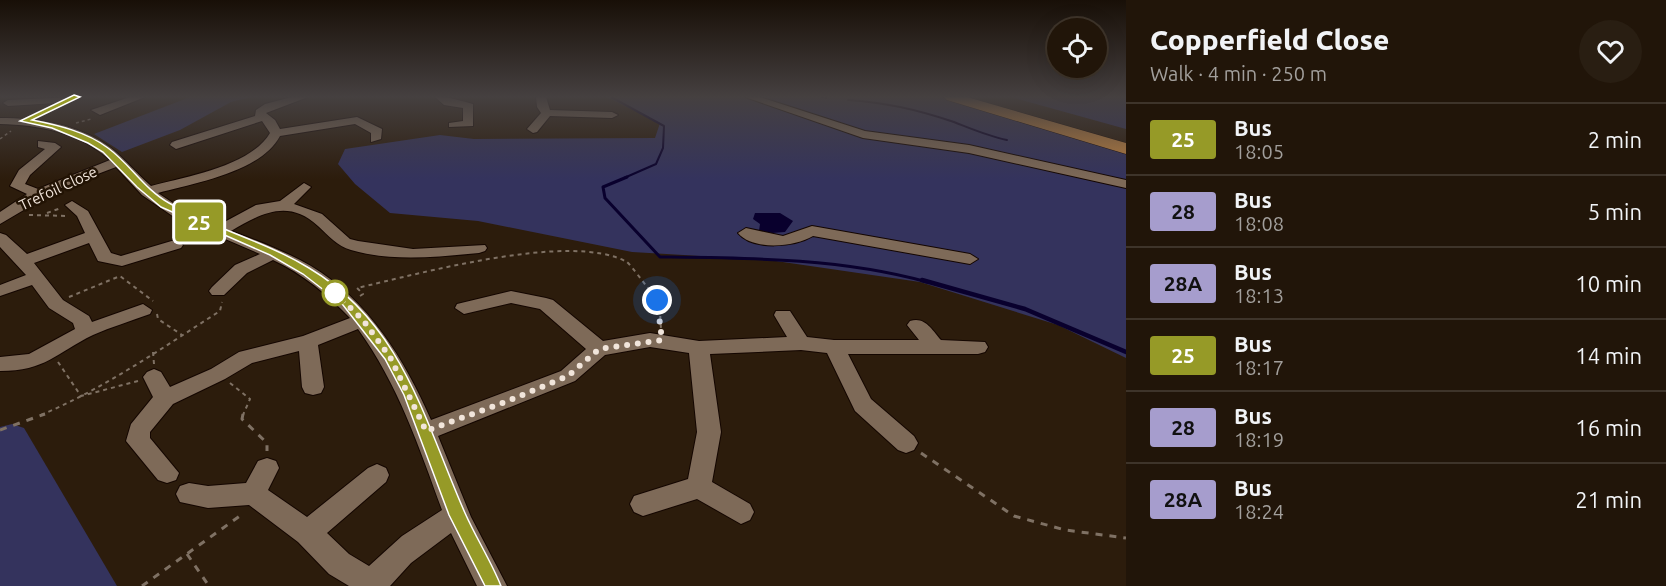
<!DOCTYPE html>
<meta charset="utf-8">
<style>
:root{--surface:#211509;--page:#291e12;--text:#f1f3f6;--muted:#a29f9c;--line:#3e342a}
body{margin:0;font-family:Ubuntu,sans-serif;background:var(--page);color:var(--text);height:100vh;display:flex;flex-direction:column;font-size:22px;white-space:nowrap}
*{box-sizing:border-box;margin:0}
p{font-size:20px;color:var(--muted)}
.icon{flex:none;width:33px;height:33px;fill:none;stroke:currentColor;stroke-width:2;stroke-linecap:round;stroke-linejoin:round}
.map{position:relative;flex:1;overflow:hidden}
.panel{display:flex;flex-direction:column;background:var(--surface);width:540px}
.panel>*{flex:none}
.badge{padding:0 12px;border-radius:4px;font-size:21px;line-height:39px}
.controls{position:absolute;left:1047px;top:18px;display:grid;gap:12px}
.controls a{display:grid;place-items:center;width:60px;height:60px;border-radius:50%;background:var(--surface);box-shadow:0 6px 24px #0002,0 0 0 2px var(--line);font-size:30px}
.you{position:absolute;width:30px;height:30px;margin:-15px;border:4px solid #fff;border-radius:50%;background:#1a73e8;box-shadow:0 0 0 9px #1a73e833}
.map>.badge{position:absolute;translate:-50% -50%;box-shadow:0 0 0 3px #fff}
.round{display:grid;place-items:center;flex:none;width:63px;height:63px;border-radius:32px;background:var(--page)}
.summary{display:flex;align-items:center;justify-content:space-between;height:102px;padding:0 24px}
h1{font-size:28px;font-weight:800;line-height:45px}
ul{padding:0;list-style:none}
li{display:flex;align-items:center;gap:18px;height:72px;padding:0 24px;border-top:2px solid var(--line)}
li div{flex:1}
li b{display:block;font-size:22px}
li em{font-style:normal}
li .badge{min-width:66px;font-weight:700;text-align:center}
main{display:flex;flex:1;min-height:0}
.map>svg:first-child{display:block}
.green{fill:#34335d}
.water{fill:#09002d}
.lines{fill:none;stroke-linecap:round;stroke-linejoin:round}
.stream-far2{stroke:#09002d;stroke-width:2}
.stream-far1{stroke:#09002d;stroke-width:3}
.stream{stroke:#09002d;stroke-width:4.5}
.minor-casing{stroke:#140600;stroke-width:2}
.highway-casing{stroke:#140600;stroke-width:1}
.path-far2{stroke:#7f7164;stroke-width:1.5;stroke-dasharray:3 3;stroke-linecap:butt}
.path-far1{stroke:#7f7164;stroke-width:2;stroke-dasharray:4 4;stroke-linecap:butt}
.path{stroke:#7f7164;stroke-width:3;stroke-dasharray:7 7;stroke-linecap:butt}
.minor{fill:#7e6a58;fill-rule:evenodd}
.highway{fill:#bd8242;fill-rule:evenodd}
.line{fill:#969a27;stroke:#fff;stroke-width:1.5}
.walk{stroke:#f1e5db;stroke-width:6;stroke-dasharray:0 10.8}
.stop-dot{fill:#fff;stroke:#969a27;stroke-width:3}
.labels{text-anchor:middle;dominant-baseline:central;stroke-width:5;stroke-linejoin:round;paint-order:stroke}
.far-street-label{font-size:15px;fill:#f1e5db;stroke:#221304}
</style>
<main>
<div class="map">
<svg width="1126" height="586" viewBox="0 0 1126 586">
<rect width="100%" height="100%" fill="#2c1c0c"/>
<g class="green">
<path d="M190,97H251L231,102L180,130L122,152L94,134Z"/>
<path d="M607,97H940L1126,152V358L1058,325L920,282L769,260L632,252L478,221L390,213L355,184L338,164L345,149L440,135L474,139L655,138L660,123Z"/>
<path d="M1015,97H1126V129L1018,99Z"/>
<path d="M12,424L24,428L117,586H0V427Z"/>
</g>
<path class="water" d="M755,213H780L793,221L785,232L772,233L759,231L760,224L753,219Z"/>
<g class="lines">
<g class="stream-far2">
<path d="M611,97L664,126L663,148L656,164L624,178"/>
<path d="M822,97L826,98"/>
<path d="M848,100C884,102 919,110 954,122C972,129 988,136 1007,140"/>
</g>
<path class="stream-far1" d="M627,177L603,187L605,198L660,257C748,258 841,258 927,282"/>
<path class="stream" d="M922,280L1025,309L1126,352"/>
<g class="minor-casing">
<g id="minor">
<path d="M76,97V101L72,102L8,106L3,103L8,100Z"/>
<path d="M130,97H145L100,115L91,110Z"/>
<path d="M292,97H308L266,113L275,120L280,129L357,117L382,129L381,139L371,142V133L355,124L280,136C261,172 195,183 158,193L185,211L217,226L256,205L280,201L304,183L311,187L294,204L322,214L350,239L358,241L413,249L485,245L487,248L485,251L479,253C436,257 393,262 351,250C337,246 329,236 318,226C288,198 260,214 231,231C258,241 285,251 311,266C368,300 405,360 431,420L561,371L586,349L540,309L511,303L464,314L455,308L457,304L511,291L546,298L553,300L603,341L650,333L699,341L787,337L774,315L776,311H790L807,337L834,340H919L907,325L910,321C925,316 932,330 941,340L985,342L988,347L985,352L978,354H848L871,399L914,436L918,443L914,450L906,453L898,450L855,411L827,353L801,350L710,354L721,432L712,482L750,504L754,512L750,520L741,524L697,499L643,516L634,512L630,504L634,496L688,479L697,432L689,353L650,347L605,355L575,381L438,436L471,517L507,586H477L451,533L411,563L390,586H349L329,574L298,542L249,505L208,508L180,502L176,494L180,486L189,483L208,486L246,483L258,461L267,458L276,461L279,468L268,490L307,517L368,468L377,464L386,468L389,475L386,482L327,533L349,554L369,566L402,536L442,510C419,447 398,384 358,329L318,345L324,387L321,393L313,395L305,393L302,387L299,351L252,363L225,379L173,404L150,432V438L179,473L176,480L167,483L158,480L126,441L131,424L153,397L143,377L147,372L154,369L161,372L170,387L211,369L239,352L303,336L350,318C327,294 303,274 273,260L247,273L224,295H212L209,291L212,287L235,265L260,254L174,217L142,195L116,167L61,188L0,224V212L27,194L10,186L19,170L45,149L38,147V141L55,143L61,147L30,175L25,184L38,189L110,160C79,132 40,125 0,124V118C38,118 79,124 111,148C125,159 137,174 151,186C185,177 251,166 270,133L262,121L176,149L170,145L172,142L255,116L256,110L265,104Z"/>
<path d="M435,97C447,96 460,101 473,104V126L449,127V123L463,121V108L444,105Z"/>
<path d="M536,97H546L550,110L612,112L618,115L612,118L550,116L537,132L533,133L527,129L541,113L537,107Z"/>
<path d="M745,97H760L865,131L969,145L1126,180V188L969,153L863,138Z"/>
<path d="M72,201L88,211L111,253L121,256L175,240L183,245L181,248L122,266L98,261L89,243L34,263L63,300L89,316L92,322L143,304L152,310L150,314C131,321 111,327 93,335C56,353 46,371 0,371V357L29,354L75,329L73,323L49,308L32,285L0,296V285L26,275L0,247V233L6,235L27,254L85,233L77,216L65,205Z"/>
<path d="M812,226L970,254L978,259L970,264L813,236C795,247 753,251 738,233L746,228L783,236Z"/>
</g>
</g>
<g class="highway-casing">
<path id="highway" d="M944,97H967L1126,143V154L947,100Z"/>
</g>
<g class="path-far2">
<path d="M76,123L91,119"/>
<path d="M0,139L11,131"/>
</g>
<g class="path-far1">
<path d="M47,213L61,208"/>
<path d="M29,215L68,216"/>
<path d="M186,239L197,234"/>
<path d="M360,296L363,294L357,288C419,274 570,231 627,262C629,263 656,298 657,301C661,308 660,320 661,328"/>
<path d="M69,297L120,276L153,301"/>
<path d="M157,314L158,319L182,335"/>
<path d="M153,352L154,364"/>
<path d="M58,362L81,396L138,381"/>
<path d="M230,383L250,399L243,415"/>
<path d="M41,415C105,388 162,348 220,311L222,302"/>
</g>
<g class="path">
<path d="M243,414L242,419L267,443V451"/>
<path d="M0,430L45,414"/>
<path d="M921,453L1014,516L1065,530L1126,538"/>
<path d="M187,554L209,586"/>
<path d="M142,586L244,513"/>
</g>
<use href="#minor" class="minor"/>
<use href="#highway" class="highway"/>
</g>
<linearGradient id="sky" x2="0" y2="1"><stop stop-color="#180f07"/><stop offset="0.54" stop-color="#454040"/><stop offset="1" stop-color="#454040" stop-opacity="0"/></linearGradient>
<rect width="1126" height="179" fill="url(#sky)"/>
<path class="line" d="M74,95L80,97L32,120C58,125 87,132 108,148C130,164 145,190 169,203C214,229 265,241 309,268C403,324 424,420 465,513C476,538 491,561 501,586H485L449,515L404,395L385,359L343,305L303,274L270,255L161,207L137,187L103,152L88,143L52,128L20,121Z"/>
<g class="lines">
<path class="walk" d="M335,293L363,320L390,357L426,431L508,401L568,376L599,349L662,340L657,300"/>
</g>
<circle class="stop-dot" cx="335" cy="293" r="12"/>
<g class="labels">
<g class="far-street-label">
<text transform="translate(58 188) rotate(-25)">Trefoil Close</text>
</g>
</g>
</svg>
<div class="controls">
<a><svg class="icon" aria-label="locate" viewBox="0 0 24 24"><circle cx="12" cy="12" r="6"/><path d="M12 2v4M12 18v4M2 12h4M18 12h4"/></svg></a>
</div>
<div class="you" style="left:657px;top:300px"></div>
<b class="badge" style="left:199px;top:222px;background:#969a27;color:#fff">25</b>
</div>
<section class="panel">
<div class="summary"><div><h1>Copperfield Close</h1><p>Walk · 4 min · 250 m</p></div><a class="round"><svg class="icon" aria-label="heart" viewBox="0 0 24 24"><path d="M12 20l-8-8c-3-5 5-10 8-4 3-6 11-1 8 4z"/></svg></a></div>
<ul>
<li><span class="badge" style="background:#969a27;color:#fff">25</span><div><b>Bus</b><p>18:05</p></div><em>2 min</em></li>
<li><span class="badge" style="background:#a69dcd;color:#111">28</span><div><b>Bus</b><p>18:08</p></div><em>5 min</em></li>
<li><span class="badge" style="background:#a69dcd;color:#111">28A</span><div><b>Bus</b><p>18:13</p></div><em>10 min</em></li>
<li><span class="badge" style="background:#969a27;color:#fff">25</span><div><b>Bus</b><p>18:17</p></div><em>14 min</em></li>
<li><span class="badge" style="background:#a69dcd;color:#111">28</span><div><b>Bus</b><p>18:19</p></div><em>16 min</em></li>
<li><span class="badge" style="background:#a69dcd;color:#111">28A</span><div><b>Bus</b><p>18:24</p></div><em>21 min</em></li>
</ul>
</section>
</main>
